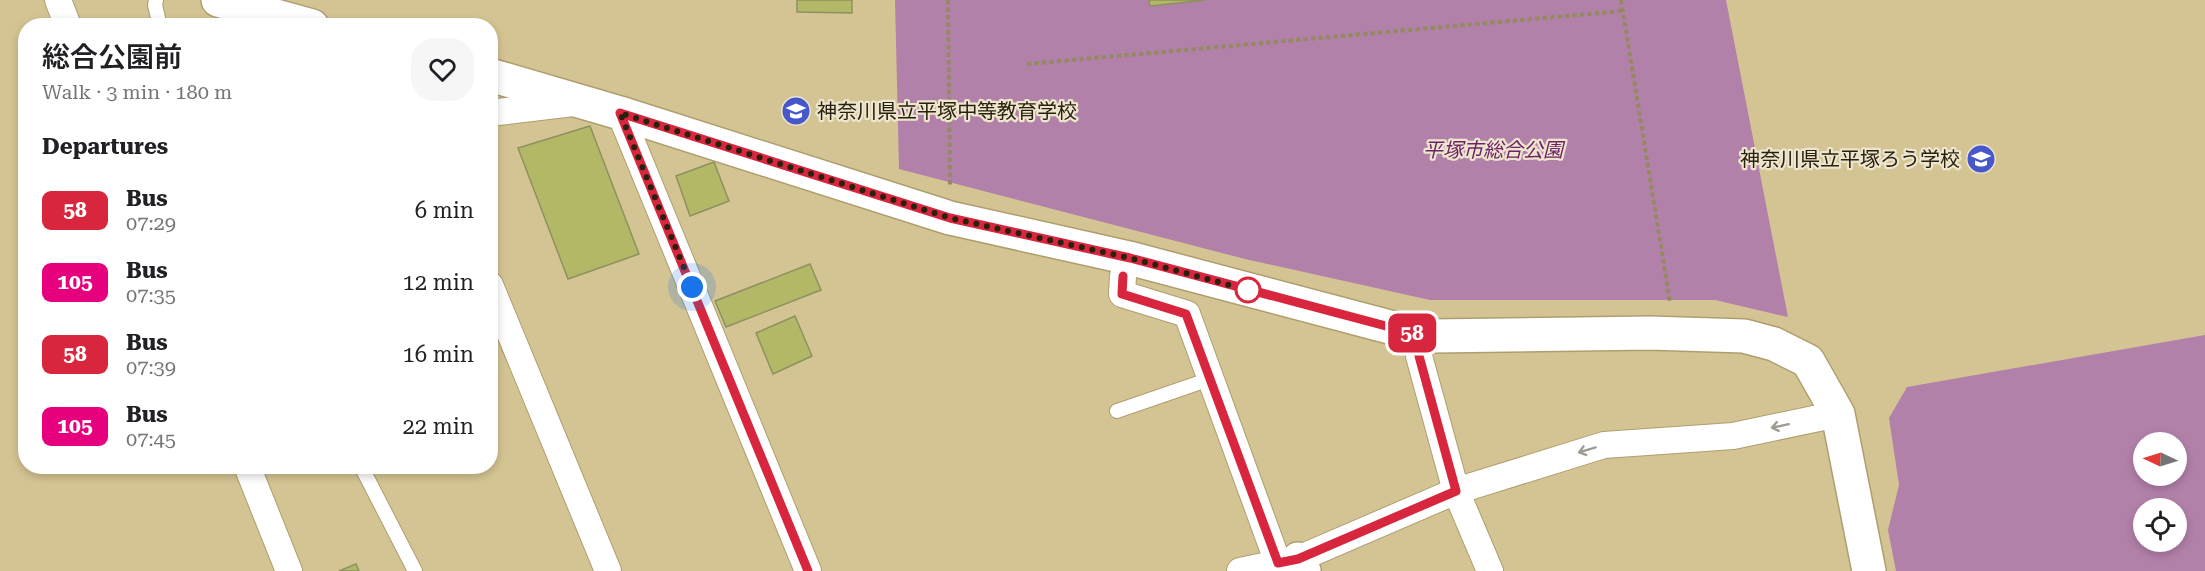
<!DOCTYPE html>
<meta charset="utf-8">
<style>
:root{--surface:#fff;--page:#f6f6f6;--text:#202124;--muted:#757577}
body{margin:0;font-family:"Roboto Serif","Noto Sans JP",serif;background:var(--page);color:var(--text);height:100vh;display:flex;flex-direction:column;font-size:22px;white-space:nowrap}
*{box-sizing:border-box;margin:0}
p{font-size:20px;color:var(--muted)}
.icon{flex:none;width:33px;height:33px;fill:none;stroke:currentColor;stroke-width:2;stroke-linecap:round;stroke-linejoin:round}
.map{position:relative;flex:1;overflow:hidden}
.details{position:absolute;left:18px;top:18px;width:480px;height:456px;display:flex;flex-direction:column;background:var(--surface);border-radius:24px;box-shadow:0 3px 9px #0003}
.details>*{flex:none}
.badge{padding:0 12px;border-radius:9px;font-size:21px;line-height:39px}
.needle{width:39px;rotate:274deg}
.buttons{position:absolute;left:2133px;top:432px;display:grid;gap:12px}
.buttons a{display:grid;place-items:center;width:54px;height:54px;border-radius:50%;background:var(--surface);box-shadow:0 3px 9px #0003;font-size:30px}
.you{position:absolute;width:30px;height:30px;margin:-15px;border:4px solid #fff;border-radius:50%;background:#1a73e8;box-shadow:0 0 0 9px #1a73e833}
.map>.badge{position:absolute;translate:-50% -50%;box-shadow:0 0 0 3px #fff}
h2{padding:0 24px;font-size:22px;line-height:54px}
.round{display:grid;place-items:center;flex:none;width:63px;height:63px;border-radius:24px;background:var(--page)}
.head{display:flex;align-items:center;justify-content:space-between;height:102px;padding:0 24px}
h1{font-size:28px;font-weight:600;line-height:45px}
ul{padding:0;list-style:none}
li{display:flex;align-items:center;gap:18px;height:72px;padding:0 24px}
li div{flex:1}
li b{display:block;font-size:22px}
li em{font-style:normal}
li .badge{min-width:66px;font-weight:700;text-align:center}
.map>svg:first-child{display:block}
.green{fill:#b281aa;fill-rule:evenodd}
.building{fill:#b3b867;stroke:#8d9160;stroke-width:1.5}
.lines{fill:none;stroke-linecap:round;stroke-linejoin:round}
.lane-casing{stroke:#ae9e6e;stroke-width:16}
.street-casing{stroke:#ae9e6e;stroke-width:28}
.secondary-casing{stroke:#ae9e6e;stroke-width:36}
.path{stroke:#958862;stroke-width:4;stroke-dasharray:4.5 3;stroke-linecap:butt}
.lane{stroke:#fff;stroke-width:14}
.street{stroke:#fff;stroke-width:26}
.secondary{stroke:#fff;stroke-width:33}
.oneway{stroke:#9e9b92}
.line-casing{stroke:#fff;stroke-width:14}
.line{stroke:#d7263d;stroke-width:9}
.walk{stroke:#27210d;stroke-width:6;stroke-dasharray:0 10.8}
.stop-dot{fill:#fff;stroke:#d7263d;stroke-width:3}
.labels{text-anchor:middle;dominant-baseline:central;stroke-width:4.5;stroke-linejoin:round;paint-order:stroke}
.poi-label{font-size:20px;fill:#27210d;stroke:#ede5cd;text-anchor:start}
.park-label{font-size:20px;font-style:italic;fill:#6d2366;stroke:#ede5cd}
</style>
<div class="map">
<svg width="2205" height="571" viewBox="0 0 2205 571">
<rect width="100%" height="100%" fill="#d5c493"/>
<g class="green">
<path d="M895,0H1726L1788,317L1715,300H1430L1245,259L899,169Z"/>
<path d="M2205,335V571H1896L1888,530L1899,485L1889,418L1907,387ZM2144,442H2176V476H2144ZM2144,508H2176V542H2144Z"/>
</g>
<g class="building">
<path d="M797,0H852V13L797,12Z"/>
<path d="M1149,0H1206L1150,6Z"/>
<path d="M590,126L639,254L568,279L518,148Z"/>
<path d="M714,162L729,201L690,216L676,176Z"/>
<path d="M810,264L821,290L726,327L715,301Z"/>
<path d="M795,316L812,356L773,374L756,333Z"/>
<path d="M356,564L359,571H339Z"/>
</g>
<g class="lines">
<g class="lane-casing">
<g id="lane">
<path d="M156,0L155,5L160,26"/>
<path d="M1117,411L1210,379"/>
<path d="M361,466L415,571"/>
</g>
</g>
<g class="street-casing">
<g id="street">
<path d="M58,0L68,26"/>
<path d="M490,113L573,103"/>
<path d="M620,113L808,571"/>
<path d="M1129,258L1123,276L1122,294L1187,314L1278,563"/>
<path d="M490,285L608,571"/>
<path d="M1416,334L1419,356L1456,491L1490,571"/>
<path d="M247,466L289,571"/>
<path d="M1240,571L1298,559L1456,491L1604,445L1733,436L1838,414"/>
</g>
</g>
<g class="secondary-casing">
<g id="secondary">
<path d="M218,0L312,26"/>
<path d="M490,75L620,113L950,218L1129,258L1416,334L1433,336L1650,333L1744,336L1774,344L1808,361L1838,414L1869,571"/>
<path d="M1298,559L1304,571"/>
</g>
</g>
<g class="path">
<path d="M948,0L950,185"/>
<path d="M1621,0L1670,302"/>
<path d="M1027,64L1622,11"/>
</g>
<use href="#lane" class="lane"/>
<use href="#street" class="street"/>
<use href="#secondary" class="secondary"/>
</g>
<defs><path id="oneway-shaft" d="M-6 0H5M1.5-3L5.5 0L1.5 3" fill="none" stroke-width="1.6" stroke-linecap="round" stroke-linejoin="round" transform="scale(1.5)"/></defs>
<g class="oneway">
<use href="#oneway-shaft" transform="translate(1780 426) rotate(168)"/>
<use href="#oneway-shaft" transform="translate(1587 450) rotate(163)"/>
</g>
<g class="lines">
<g class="line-casing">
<path id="line" d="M808,571L620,113L950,218L1130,258L1416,334L1419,356L1456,491L1298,559L1278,563L1186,314L1122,294L1123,276"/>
</g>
<use href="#line" class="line"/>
<path class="walk" d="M692,287L620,113L950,218L1130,258L1248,290"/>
</g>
<defs>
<g id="school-disc" transform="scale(1.5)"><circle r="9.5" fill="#4557cb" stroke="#ede5cd"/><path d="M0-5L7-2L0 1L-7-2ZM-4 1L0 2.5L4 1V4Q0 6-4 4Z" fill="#fff"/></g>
</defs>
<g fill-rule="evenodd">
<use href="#school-disc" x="796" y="111"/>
<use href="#school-disc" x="1981" y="159"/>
</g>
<circle class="stop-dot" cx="1248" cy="290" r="12"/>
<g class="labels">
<g class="poi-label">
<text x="817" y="111">神奈川県立平塚中等教育学校</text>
<text x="1960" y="159" text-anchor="end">神奈川県立平塚ろう学校</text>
</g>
<g class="park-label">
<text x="1493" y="150">平塚市総合公園</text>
</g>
</g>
</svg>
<div class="buttons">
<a><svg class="needle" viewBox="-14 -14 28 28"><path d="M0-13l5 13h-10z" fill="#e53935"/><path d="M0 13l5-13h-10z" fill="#757577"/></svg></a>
<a><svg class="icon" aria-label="locate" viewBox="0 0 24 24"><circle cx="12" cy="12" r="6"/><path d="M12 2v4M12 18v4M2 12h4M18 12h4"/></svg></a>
</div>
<div class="you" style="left:692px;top:287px"></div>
<b class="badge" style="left:1412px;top:333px;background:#d7263d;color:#fff">58</b>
<section class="details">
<div class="head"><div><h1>総合公園前</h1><p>Walk · 3 min · 180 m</p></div><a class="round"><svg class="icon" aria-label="heart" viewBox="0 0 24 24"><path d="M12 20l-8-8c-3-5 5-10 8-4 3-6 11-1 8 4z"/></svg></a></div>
<h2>Departures</h2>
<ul>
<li><span class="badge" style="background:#d7263d;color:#fff">58</span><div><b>Bus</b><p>07:29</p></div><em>6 min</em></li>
<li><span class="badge" style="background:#e6007e;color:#fff">105</span><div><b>Bus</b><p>07:35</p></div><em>12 min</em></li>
<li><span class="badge" style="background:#d7263d;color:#fff">58</span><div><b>Bus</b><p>07:39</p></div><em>16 min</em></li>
<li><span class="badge" style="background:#e6007e;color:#fff">105</span><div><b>Bus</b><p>07:45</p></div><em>22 min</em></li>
</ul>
</section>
</div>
